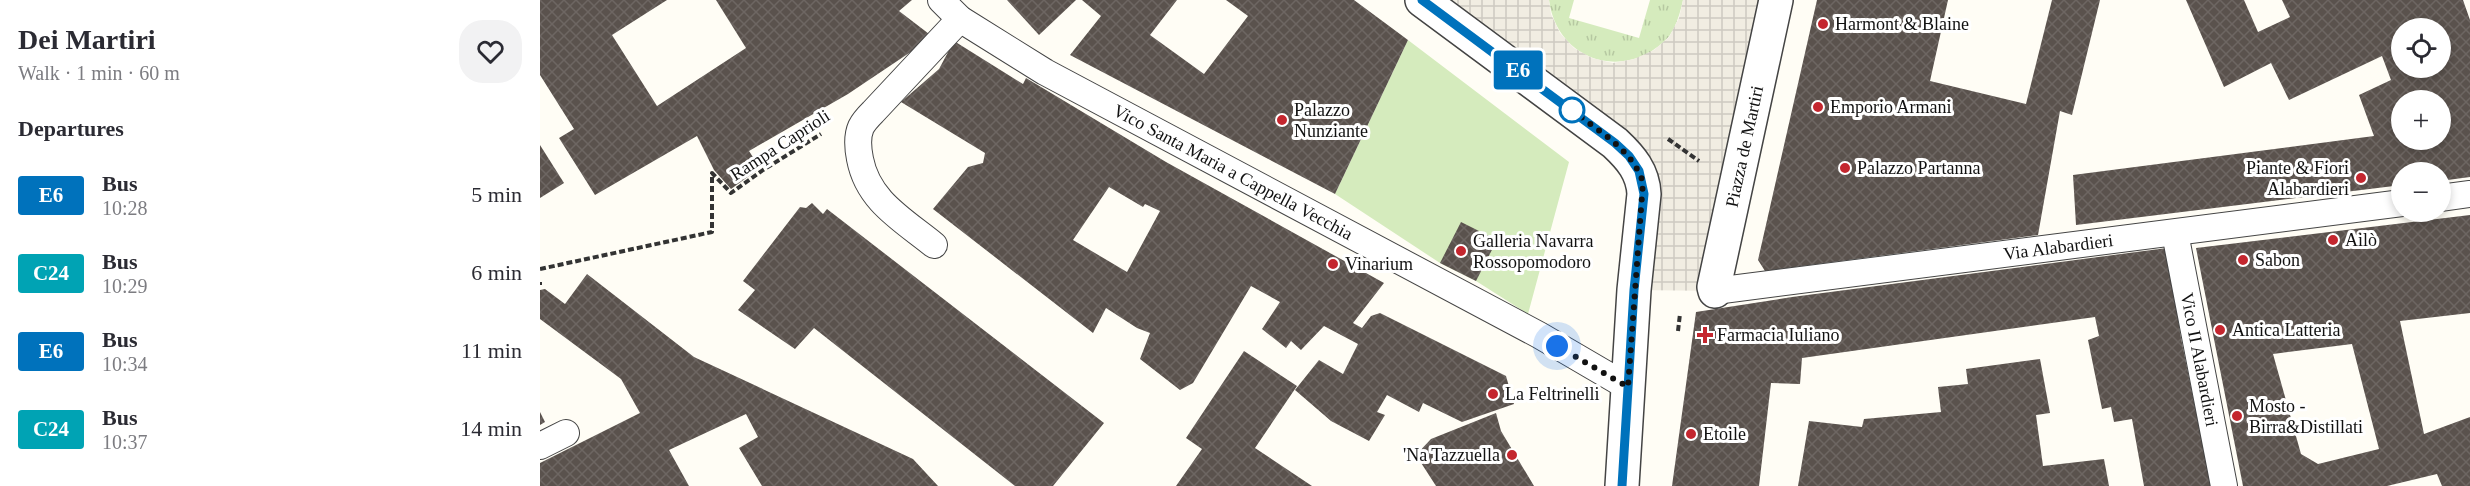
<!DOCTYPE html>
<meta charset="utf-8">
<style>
:root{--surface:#fff;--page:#f2f2f3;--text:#2b2b33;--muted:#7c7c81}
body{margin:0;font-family:Georgia,serif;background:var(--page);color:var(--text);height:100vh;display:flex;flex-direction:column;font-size:22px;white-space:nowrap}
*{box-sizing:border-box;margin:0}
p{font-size:20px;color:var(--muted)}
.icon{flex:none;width:33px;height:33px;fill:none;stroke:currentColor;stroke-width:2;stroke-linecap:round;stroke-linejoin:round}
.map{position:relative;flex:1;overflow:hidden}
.details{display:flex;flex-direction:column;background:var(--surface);width:540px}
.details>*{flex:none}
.badge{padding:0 12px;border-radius:4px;font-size:21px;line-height:39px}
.buttons{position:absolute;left:1851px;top:18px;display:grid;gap:12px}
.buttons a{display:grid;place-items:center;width:60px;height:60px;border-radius:50%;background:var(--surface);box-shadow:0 3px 9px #0003;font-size:30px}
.you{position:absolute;width:30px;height:30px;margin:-15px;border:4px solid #fff;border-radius:50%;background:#1a73e8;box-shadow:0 0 0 9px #1a73e833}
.map>.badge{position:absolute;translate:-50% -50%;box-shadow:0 0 0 3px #fff}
h2{padding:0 18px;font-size:22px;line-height:54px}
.round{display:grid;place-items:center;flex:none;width:63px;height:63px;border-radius:24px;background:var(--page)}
.summary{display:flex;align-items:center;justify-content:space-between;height:102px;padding:0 18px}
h1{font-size:28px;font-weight:800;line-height:45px}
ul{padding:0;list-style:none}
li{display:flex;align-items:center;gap:18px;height:78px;padding:0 18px}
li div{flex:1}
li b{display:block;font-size:22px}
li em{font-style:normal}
li .badge{min-width:66px;font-weight:700;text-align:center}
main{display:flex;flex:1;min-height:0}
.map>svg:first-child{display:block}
.grass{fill:url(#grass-tufts)}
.garden{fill:#d5ebbd}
.plaza{fill:url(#plaza-grid)}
.building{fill:url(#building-cross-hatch);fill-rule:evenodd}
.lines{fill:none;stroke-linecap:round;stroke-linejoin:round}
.lane-casing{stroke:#444;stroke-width:28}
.street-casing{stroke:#444;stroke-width:36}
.path{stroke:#333;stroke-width:4;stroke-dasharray:6 3;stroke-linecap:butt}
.lane{stroke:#fff;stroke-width:26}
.street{stroke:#fff;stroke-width:33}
.line-casing{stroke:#fff;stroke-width:14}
.line{stroke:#0072bc;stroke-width:9}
.walk{stroke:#111;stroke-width:6;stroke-dasharray:0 10.8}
.poi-dot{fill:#c4262e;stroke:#fff;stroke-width:2}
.stop-dot{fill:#fff;stroke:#0072bc;stroke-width:3}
.labels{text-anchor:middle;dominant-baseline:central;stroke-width:6;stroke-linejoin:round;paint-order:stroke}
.poi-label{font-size:18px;fill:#111;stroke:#fff;text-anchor:start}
.street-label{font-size:18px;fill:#111;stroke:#fff}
</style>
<main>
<section class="details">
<div class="summary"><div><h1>Dei Martiri</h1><p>Walk · 1 min · 60 m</p></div><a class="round"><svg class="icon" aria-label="heart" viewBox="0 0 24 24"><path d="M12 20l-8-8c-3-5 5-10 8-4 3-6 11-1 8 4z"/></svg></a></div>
<h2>Departures</h2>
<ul>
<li><span class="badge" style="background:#0072bc;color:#fff">E6</span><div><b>Bus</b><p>10:28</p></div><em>5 min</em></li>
<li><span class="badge" style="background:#00a3b4;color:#fff">C24</span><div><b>Bus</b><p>10:29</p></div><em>6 min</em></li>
<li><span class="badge" style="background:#0072bc;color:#fff">E6</span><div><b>Bus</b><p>10:34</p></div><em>11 min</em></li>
<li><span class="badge" style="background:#00a3b4;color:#fff">C24</span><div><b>Bus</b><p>10:37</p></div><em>14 min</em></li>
</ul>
</section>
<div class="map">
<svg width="1930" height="486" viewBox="0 0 1930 486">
<defs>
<pattern id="grass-tufts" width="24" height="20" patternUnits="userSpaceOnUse" patternTransform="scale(1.5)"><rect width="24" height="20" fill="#d5ebbd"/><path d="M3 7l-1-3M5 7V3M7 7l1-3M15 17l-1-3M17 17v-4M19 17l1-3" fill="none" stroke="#b6c8a1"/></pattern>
<pattern id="plaza-grid" width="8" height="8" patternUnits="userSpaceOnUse" patternTransform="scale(1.5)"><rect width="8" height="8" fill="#f1ede2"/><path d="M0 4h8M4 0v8" fill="none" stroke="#cecac1"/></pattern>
<pattern id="building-cross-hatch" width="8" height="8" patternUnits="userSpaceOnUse" patternTransform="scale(1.5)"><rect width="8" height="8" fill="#5a524d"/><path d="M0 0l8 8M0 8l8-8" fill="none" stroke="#6d6662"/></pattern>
</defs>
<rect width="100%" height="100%" fill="#fffdf5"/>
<path class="grass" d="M1009,0H1034L1029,18L1099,38L1110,0H1143C1140,13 1137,24 1130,35C1124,43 1114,50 1105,55C1060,75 1015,48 1009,0Z"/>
<path class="garden" d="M868,40L1029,162L988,314L936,281L900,263L795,194Z"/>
<path class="plaza" d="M882,0H1009L1011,14L1020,33L1034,48L1052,58L1073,63L1094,59L1114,50L1129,37L1139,18L1143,0H1236L1175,291L1094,290L1103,182Z"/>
<g class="building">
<path d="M0,0H127L72,35L117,106L206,48L176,0H372L359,11L393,37L308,94L209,151L220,168L191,189L174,170L157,136L55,195L19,138L34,129L0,75Z"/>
<path d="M467,0H536L499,35Z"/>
<path d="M542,0H637L610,35L664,74L708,16L686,0H814L868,40L795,194L530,55L561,16Z"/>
<path d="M1277,0H1408L1390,81L1486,104L1512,0H1560L1532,115L1520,111L1498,235L1225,271L1218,260Z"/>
<path d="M1646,0H1704L1718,32L1750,17L1742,0H1819L1834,38L1819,0H1923L1930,20V177L1900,181V172H1862V185L1536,225L1533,175L1834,136L1819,95L1851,80L1842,56L1749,100L1731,63L1684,87ZM1862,28H1900V68H1862ZM1862,100H1900V140H1862Z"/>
<path d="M414,41L483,84L486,78L626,162L844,283L813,323L822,328L831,316L840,313L966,376L974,404L922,422L883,403L879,412L847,395L837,412L845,415L829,441L791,421L755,390L779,360L803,374L818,344L784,326L761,350L751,341L746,348L722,329L740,302L711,286L653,383L640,390L600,359L610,333L597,328L566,308L553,333L393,209L428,167L443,163L445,153L361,102L399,69ZM569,187L603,207L605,204L620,211L587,272L533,240Z"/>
<path d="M0,145L24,183L0,198Z"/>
<path d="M272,203L283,214L287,209L564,423L513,486H475L274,328L255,349L198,310L215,290L203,281L260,207L266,208Z"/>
<path d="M1930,215V313L1860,321L1884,434L1930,417V486H1902L1897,474L1847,486H1703L1656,248ZM1812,344L1839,449L1778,464L1761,454L1733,354Z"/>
<path d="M921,222L957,240L936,281L900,263Z"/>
<path d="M1627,248L1641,338L1671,486H1604L1592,419L1574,422L1571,407L1562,409L1548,340L1559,336L1555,317L1262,358L1260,384L1231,383L1219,486H1132L1156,312L1252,297Z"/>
<path d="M47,274L154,357L373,459L398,486H222L199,448L218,437L206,414L129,450L149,486H0V463L100,413L81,379L0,319V290L5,289L25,304Z"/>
<path d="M704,351L757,386L715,448L772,486H636L662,449L646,438Z"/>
<path d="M1500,359L1510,413L1496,415L1503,466L1564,459L1569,486H1258L1269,421L1322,427L1324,419L1401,412L1398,387L1428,384L1426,369Z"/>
<path d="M0,412L5,422L0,425Z"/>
<path d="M956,413L961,431L994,486H896L876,455L891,439Z"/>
</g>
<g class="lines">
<g class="lane-casing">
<g id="lane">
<path id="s1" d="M401,0L420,19L505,72L999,335L1088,387"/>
<path d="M1900,198L1930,194"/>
<path id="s2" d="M1635,233L1684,486"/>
<path d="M394,245C362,219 328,201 320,159C318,149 317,136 321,127C324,121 329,116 333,112L420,19"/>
<path id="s3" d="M1175,291L1862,203"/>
<path d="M0,446L26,433"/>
</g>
</g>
<g class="street-casing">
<g id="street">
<path d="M882,0L1075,143C1091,158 1103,172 1104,194L1094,290L1082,486"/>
<path id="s4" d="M1175,291L1174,287L1236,0"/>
</g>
</g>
<g class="path">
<path d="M1128,139L1159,161"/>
<path d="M0,269L172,232V173L191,193L223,170L281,134"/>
<path d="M0,282V285"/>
<path d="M1138,331L1140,314"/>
</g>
<use href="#lane" class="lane"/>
<use href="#street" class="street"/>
</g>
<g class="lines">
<g class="line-casing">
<path id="line" d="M882,0L1075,143L1089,156L1099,171L1104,194L1094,290L1082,486"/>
</g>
<use href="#line" class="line"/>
<path class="walk" d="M1017,346L1088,387L1103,182C1091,148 1059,132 1032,110"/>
</g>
<g class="poi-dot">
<circle cx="1283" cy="24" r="6"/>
<circle cx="1278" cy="107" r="6"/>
<circle cx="742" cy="120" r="6"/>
<circle cx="1305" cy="168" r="6"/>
<circle cx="1821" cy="178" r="6"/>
<circle cx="1793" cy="240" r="6"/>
<circle cx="921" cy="251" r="6"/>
<circle cx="1703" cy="260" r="6"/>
<circle cx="793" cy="264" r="6"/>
<circle cx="1680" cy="330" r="6"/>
<path d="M1162 326h6v6h6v6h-6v6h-6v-6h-6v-6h6z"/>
<circle cx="953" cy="394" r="6"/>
<circle cx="1697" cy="416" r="6"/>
<circle cx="1151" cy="434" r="6"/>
<circle cx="972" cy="455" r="6"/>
</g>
<circle class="stop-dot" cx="1032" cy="110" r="12"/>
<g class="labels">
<g class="poi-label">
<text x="1295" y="24">Harmont &amp; Blaine</text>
<text x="1290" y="107">Emporio Armani</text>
<text x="754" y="110">Palazzo<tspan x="754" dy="21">Nunziante</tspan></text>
<text x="1317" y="168">Palazzo Partanna</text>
<text x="1809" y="168" text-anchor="end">Piante &amp; Fiori<tspan x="1809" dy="21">Alabardieri</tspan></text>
<text x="1805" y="240">Ailò</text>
<text x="933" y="241">Galleria Navarra<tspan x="933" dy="21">Rossopomodoro</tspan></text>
<text x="1715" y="260">Sabon</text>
<text x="805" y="264">Vinarium</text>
<text x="1692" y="330">Antica Latteria</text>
<text x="1177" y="335">Farmacia Iuliano</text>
<text x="965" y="394">La Feltrinelli</text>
<text x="1709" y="406">Mosto -<tspan x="1709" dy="21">Birra&amp;Distillati</tspan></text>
<text x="1163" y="434">Etoile</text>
<text x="960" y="455" text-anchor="end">'Na Tazzuella</text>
</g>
<g class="street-label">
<text transform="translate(240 145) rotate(-33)">Rampa Caprioli</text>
<text stroke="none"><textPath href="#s4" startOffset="148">Piazza de Martiri</textPath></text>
<text stroke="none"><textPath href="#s1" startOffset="340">Vico Santa Maria a Cappella Vecchia</textPath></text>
<text stroke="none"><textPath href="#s3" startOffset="346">Via Alabardieri</textPath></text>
<text stroke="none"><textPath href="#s2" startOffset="129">Vico II Alabardieri</textPath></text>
</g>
</g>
</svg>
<div class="buttons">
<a><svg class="icon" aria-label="locate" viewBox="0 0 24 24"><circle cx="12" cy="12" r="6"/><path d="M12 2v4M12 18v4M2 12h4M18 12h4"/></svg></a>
<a>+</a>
<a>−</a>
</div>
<div class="you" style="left:1017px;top:346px"></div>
<b class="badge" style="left:978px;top:70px;background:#0072bc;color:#fff">E6</b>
</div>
</main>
